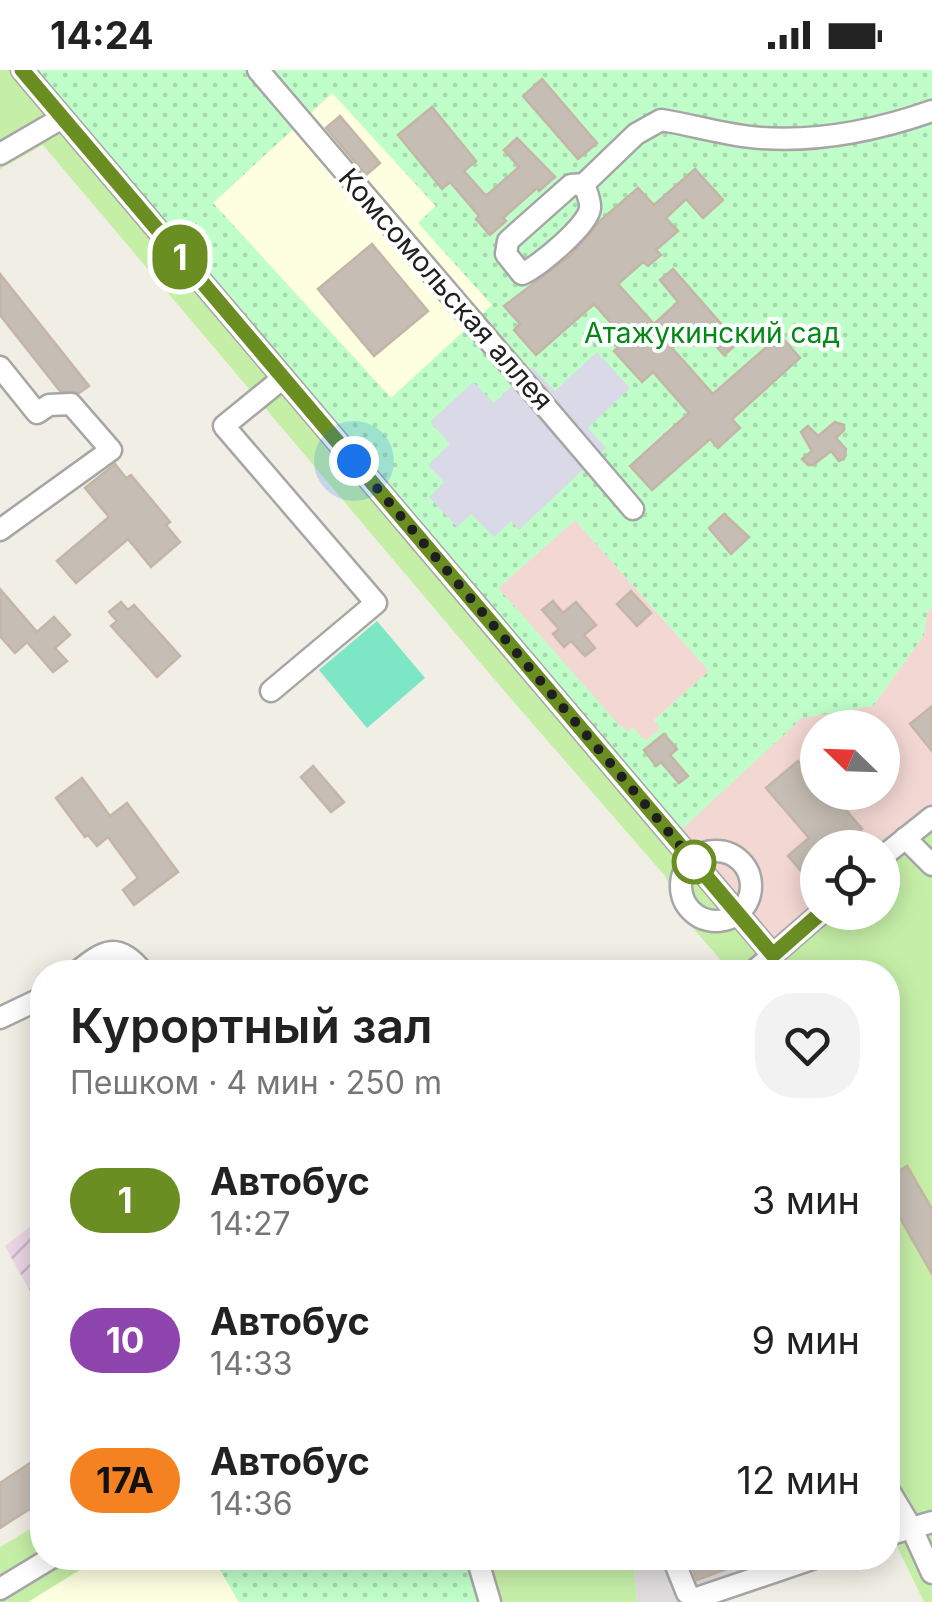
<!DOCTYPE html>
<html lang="ru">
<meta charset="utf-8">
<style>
:root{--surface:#fff;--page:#f2f2f2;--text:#222;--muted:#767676}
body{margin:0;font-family:Inter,sans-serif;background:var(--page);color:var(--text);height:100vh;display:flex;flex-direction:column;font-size:38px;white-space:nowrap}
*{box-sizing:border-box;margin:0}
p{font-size:32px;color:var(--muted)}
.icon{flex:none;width:55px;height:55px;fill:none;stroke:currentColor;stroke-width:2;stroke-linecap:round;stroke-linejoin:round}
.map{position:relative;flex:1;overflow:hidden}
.details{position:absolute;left:30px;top:890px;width:870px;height:610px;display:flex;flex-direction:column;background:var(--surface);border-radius:40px;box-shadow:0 5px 25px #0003}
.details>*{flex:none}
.badge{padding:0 20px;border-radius:32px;font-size:35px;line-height:65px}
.needle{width:65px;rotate:293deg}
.buttons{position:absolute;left:800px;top:640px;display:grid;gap:20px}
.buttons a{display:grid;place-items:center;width:100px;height:100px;border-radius:50%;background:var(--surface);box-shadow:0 5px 25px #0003;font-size:50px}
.you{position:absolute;width:50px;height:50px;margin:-25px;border:8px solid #fff;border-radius:50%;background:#1a73e8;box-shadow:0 0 0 15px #1a73e833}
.map>.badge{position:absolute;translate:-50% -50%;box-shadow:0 0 0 5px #fff}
.round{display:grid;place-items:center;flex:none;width:105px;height:105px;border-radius:40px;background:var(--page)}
.summary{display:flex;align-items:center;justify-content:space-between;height:170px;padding:0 40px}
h1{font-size:48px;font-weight:600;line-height:75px}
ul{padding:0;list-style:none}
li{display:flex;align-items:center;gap:30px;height:140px;padding:0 40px}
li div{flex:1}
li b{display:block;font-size:38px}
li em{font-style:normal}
li .badge{min-width:110px;font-weight:700;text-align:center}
.status{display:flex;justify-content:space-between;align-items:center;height:70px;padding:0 50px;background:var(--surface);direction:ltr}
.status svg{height:28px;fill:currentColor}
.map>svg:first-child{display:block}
.residential{fill:#dedcdc}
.commercial{fill:#f3d7d3;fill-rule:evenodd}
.industrial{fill:url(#industrial-furrows)}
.education{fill:#fdffe0}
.park{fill:url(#park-dots);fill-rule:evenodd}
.garden{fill:#c5efa7}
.pitch{fill:#7de6c5}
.plaza{fill:#dad9e7}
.building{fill:#c6bdb4;stroke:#c4b5a6;stroke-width:2.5}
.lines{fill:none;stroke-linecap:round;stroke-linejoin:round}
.minor-casing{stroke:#a6a6a6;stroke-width:25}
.minor{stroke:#fff;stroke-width:20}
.line-casing{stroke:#fff;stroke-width:22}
.line{stroke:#6b8e23;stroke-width:15}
.walk{stroke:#1f1f1f;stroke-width:10;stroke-dasharray:0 18}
.stop-dot{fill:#fff;stroke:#6b8e23;stroke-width:5}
.labels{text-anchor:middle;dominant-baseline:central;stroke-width:8;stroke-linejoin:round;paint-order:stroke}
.street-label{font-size:28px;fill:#1f1f1f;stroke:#fff}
.park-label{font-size:28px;fill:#028917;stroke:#fff}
</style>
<div class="status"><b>14:24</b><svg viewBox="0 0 49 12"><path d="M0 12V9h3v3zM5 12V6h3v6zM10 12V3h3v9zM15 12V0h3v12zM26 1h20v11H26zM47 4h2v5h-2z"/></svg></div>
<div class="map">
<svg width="932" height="1532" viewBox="0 0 932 1532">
<defs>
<pattern id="industrial-furrows" width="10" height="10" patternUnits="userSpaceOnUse" patternTransform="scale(2.5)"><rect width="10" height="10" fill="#ebd6e5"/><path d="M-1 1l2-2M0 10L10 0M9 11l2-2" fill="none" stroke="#c9b7c4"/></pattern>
<pattern id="park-dots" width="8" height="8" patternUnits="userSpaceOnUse" patternTransform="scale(2.5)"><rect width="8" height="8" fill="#bffec9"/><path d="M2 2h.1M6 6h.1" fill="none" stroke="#a4d9ac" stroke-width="1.8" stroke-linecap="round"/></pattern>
</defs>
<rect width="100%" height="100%" fill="#f1eee5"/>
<path class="residential" d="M633,1488H733L747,1518L710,1532H637Z"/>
<g class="commercial">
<path d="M575,450L709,601L654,650L661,658L645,672L620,657L498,518Z"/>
<path d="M932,538V747L882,778H818V842L773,885L673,767L802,647L873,636L924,565L927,542ZM818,658H882V722H818Z"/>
</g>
<path class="industrial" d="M42,1147V1233L38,1236L5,1176Z"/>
<g class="education">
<path d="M333,23L436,137L419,154L493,235L391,328L213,133Z"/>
<path d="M99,1488H213L239,1532H28Z"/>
</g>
<g class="park">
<path d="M22,0H932V538L927,542L924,565L873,636L802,648L673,767ZM332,23L436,136L418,153L492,235L391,328L213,133ZM575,450L709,601L654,650L660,658L646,671L633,658L628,661L620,656L498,518Z"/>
<path d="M213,1488H467L480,1532H239Z"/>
</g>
<g class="garden">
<path d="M0,0H22L773,884L822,843L882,842L883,787L932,747V1532H924L895,1472L888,1474V902H731L686,850L665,806L494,609L43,75L0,99Z"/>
<path d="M42,1452V1488H99L28,1532H0V1477Z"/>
<path d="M467,1488H633L637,1532H480Z"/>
</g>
<path class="pitch" d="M377,551L425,608L367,658L319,600Z"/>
<path class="plaza" d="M597,282L630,318L588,358L606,378L519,460L511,451L494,467L471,444L457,457L429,427L444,412L428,395L450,374L430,352L473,312L494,333L532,297L555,321Z"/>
<g class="building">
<path d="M542,9L597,73L578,89L523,26Z"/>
<path d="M432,37L476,91L464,101L486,126L519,97L504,80L517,68L555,107L539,121L537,118L503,148L506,151L490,165L476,149L479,146L450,112L442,119L398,65Z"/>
<path d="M340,46L380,93L366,105L326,58Z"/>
<path d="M695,99L723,130L703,148L686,129L666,148L678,161L656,180L661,185L648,196L643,192L618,214L654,254L678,232L660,210L673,199L738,273L724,285L698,256L672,278L713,324L780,265L800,288L732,349L740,358L718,378L710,369L652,420L630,396L689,343L653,302L642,312L614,281L626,270L594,234L536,285L514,260L520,254L504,236L571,185L600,151L638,118L654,135Z"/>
<path d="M372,174L428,241L374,286L318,219Z"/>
<path d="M0,204L89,316L79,323L60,321L0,245Z"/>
<path d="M835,352L844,355V360L836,368L846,379L844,389L839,391L831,381L813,395H808L802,389L812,381L801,362L808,356L818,366Z"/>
<path d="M115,394L126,408L131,405L170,452L166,455L180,472L151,497L128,469L76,513L57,491L109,447L85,418Z"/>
<path d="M724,444L749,467L731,484L709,458Z"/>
<path d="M0,519L37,562L54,547L70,565L55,578L67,591L53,602L27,572L15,583L0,566Z"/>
<path d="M631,521L651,543L637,556L617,534Z"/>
<path d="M553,531L563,543L576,532L596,555L584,565L595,578L585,586L571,571L564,577L553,564L559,559L542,540Z"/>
<path d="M121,532L128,540L134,535L180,586L157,607L111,556L117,551L109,542Z"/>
<path d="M932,636V681L910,654Z"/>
<path d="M664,664L677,679L670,685L688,706L679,713L661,692L656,696L644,680Z"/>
<path d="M798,691L818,713V722H853L840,733L862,759L841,778H818V798L806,807L788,786L809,768L766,718Z"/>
<path d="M313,696L344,732L331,742L301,707Z"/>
<path d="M82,708L110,746L127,733L178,802L134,835L123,820L138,808L108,767L97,776L88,765L85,767L56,728Z"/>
<path d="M907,1096L932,1139V1204L888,1127V1108Z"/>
<path d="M42,1385V1431L0,1458V1413Z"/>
<path d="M689,1488H708L709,1491L725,1488L729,1498L697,1510Z"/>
</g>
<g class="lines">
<g class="minor-casing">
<g id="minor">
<path d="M22,0L773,885"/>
<path d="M258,0L633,439"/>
<path d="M0,84L62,48"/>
<path d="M584,114C586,121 591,131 590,138C589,155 538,197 522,204L506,184L508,171L571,115L584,114L636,64L661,50C694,55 727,66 761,68C819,72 878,60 932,41"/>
<path d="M0,297L37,343L49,335L71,334L111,380L0,460"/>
<path d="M271,621L376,533L224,356L283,308"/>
<path d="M905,768L932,795"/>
<circle cx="716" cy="816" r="35"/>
<path d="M882,787L932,747"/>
<path d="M77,902C104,880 118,871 143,902"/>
<path d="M753,902L822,842"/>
<path d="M0,948L42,928"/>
<path d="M888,1419L912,1459L932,1503"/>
<path d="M888,1465L932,1452"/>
<path d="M477,1488L490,1532"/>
<path d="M673,1488L687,1523L694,1529L815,1488"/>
<path d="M0,1519L51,1488"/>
</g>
</g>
<use href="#minor" class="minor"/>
</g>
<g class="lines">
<g class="line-casing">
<path id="line" d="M22,0L773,885L822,842"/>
</g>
<use href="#line" class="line"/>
<path class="walk" d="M354,391L694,792"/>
</g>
<circle class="stop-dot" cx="694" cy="792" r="20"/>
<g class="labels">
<g class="street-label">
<text transform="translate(446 219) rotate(49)">Комсомольская аллея</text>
</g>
<g class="park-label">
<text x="712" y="263">Атажукинский сад</text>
</g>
</g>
</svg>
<div class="buttons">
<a><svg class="needle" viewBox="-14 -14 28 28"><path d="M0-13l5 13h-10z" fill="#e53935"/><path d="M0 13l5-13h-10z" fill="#767676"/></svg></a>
<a><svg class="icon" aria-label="locate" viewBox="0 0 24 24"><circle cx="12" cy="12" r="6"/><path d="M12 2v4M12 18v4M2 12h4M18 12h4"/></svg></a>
</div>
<div class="you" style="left:354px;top:391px"></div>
<b class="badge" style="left:180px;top:187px;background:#6b8e23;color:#fff">1</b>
<section class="details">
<div class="summary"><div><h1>Курортный зал</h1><p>Пешком · 4 мин · 250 m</p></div><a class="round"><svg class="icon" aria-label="heart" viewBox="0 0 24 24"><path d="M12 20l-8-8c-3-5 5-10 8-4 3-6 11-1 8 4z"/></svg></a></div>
<ul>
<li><span class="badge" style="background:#6b8e23;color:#fff">1</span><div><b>Автобус</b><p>14:27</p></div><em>3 мин</em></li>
<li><span class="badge" style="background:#8e44ad;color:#fff">10</span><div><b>Автобус</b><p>14:33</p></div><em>9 мин</em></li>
<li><span class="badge" style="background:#f58220;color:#111">17А</span><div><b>Автобус</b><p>14:36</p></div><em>12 мин</em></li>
</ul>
</section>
</div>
